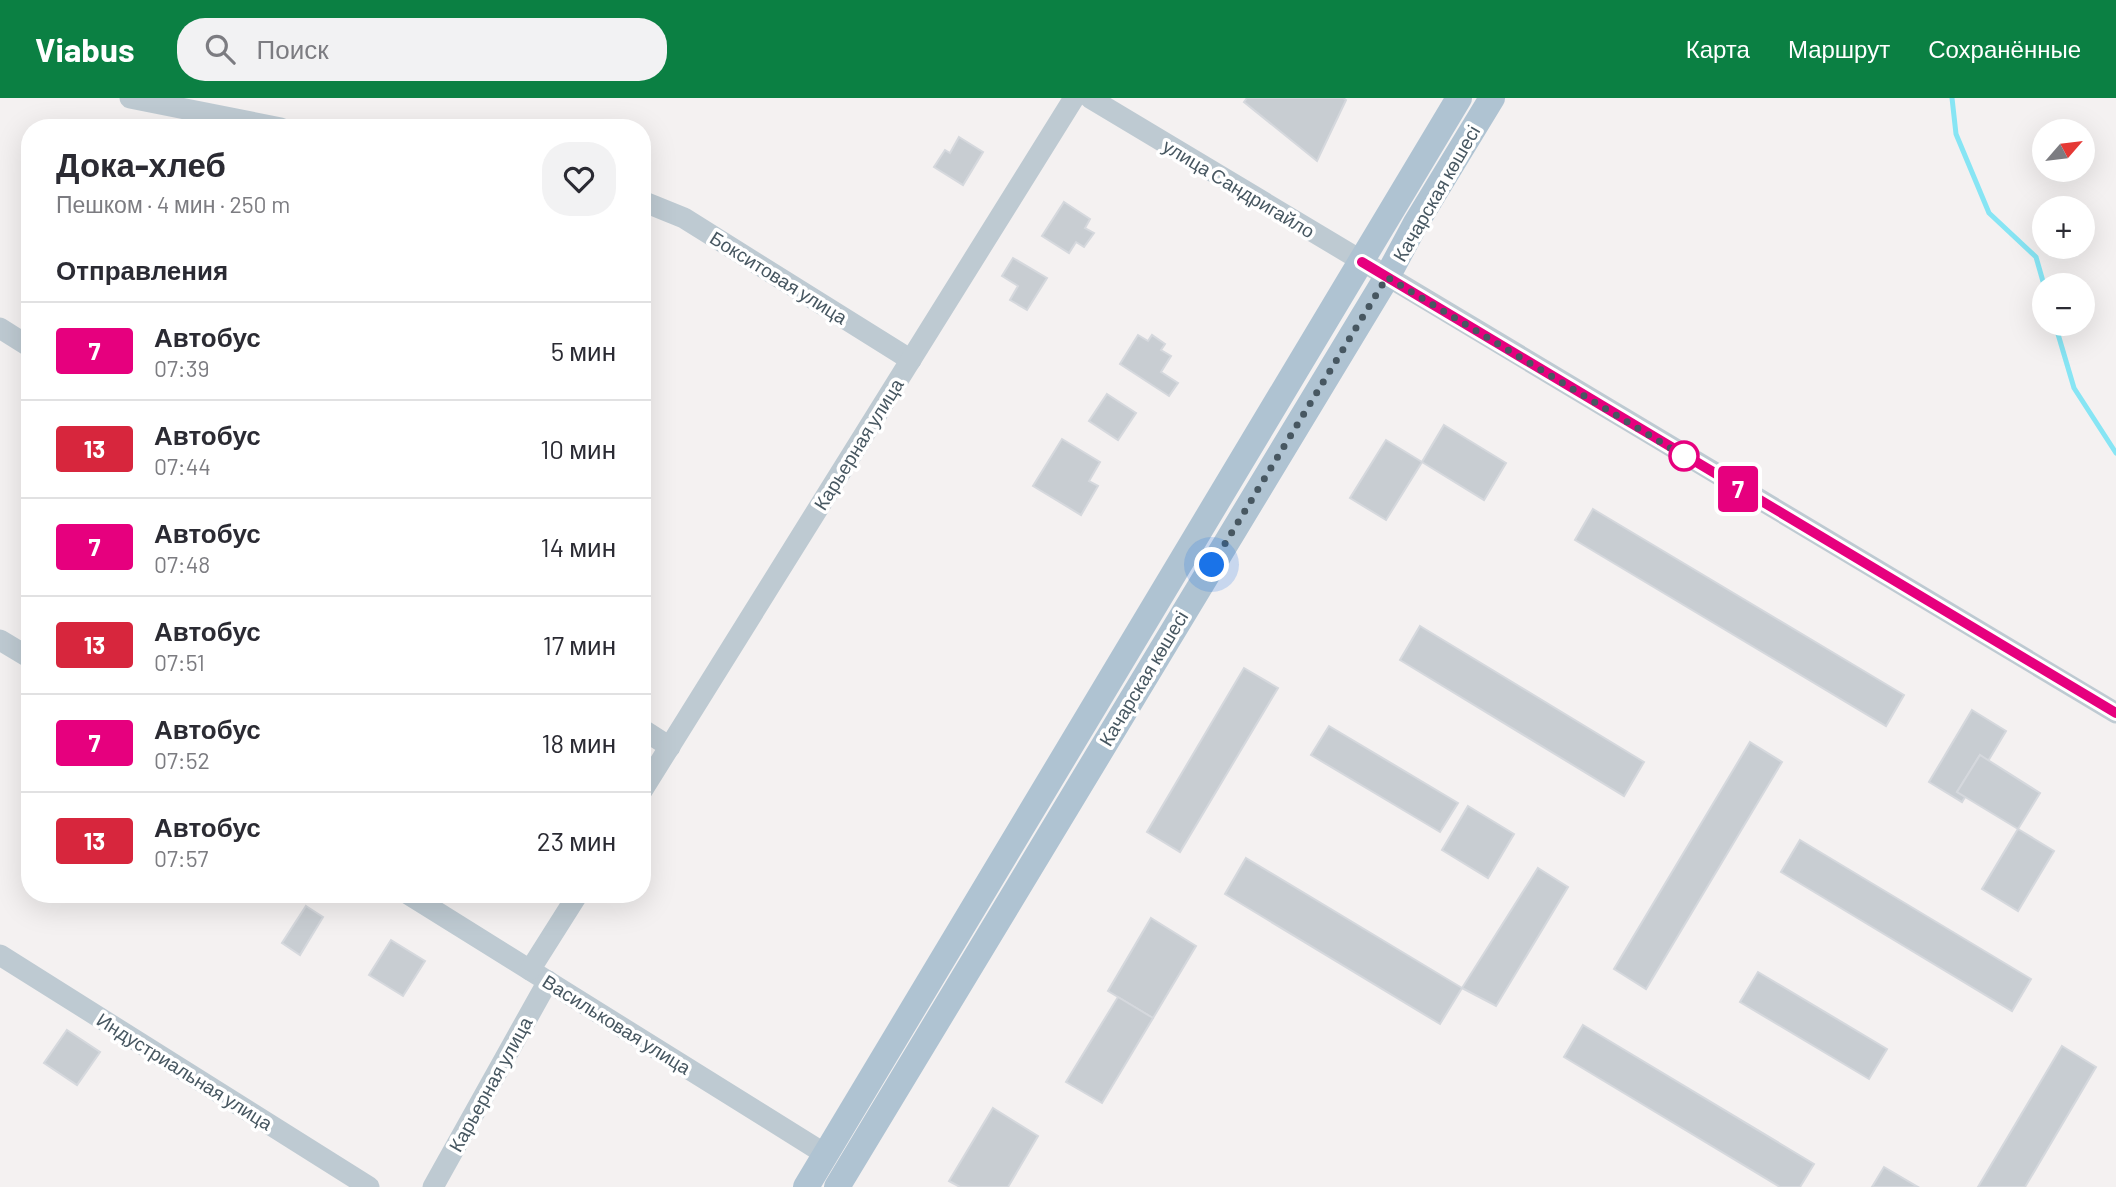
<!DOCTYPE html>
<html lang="ru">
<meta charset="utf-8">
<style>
:root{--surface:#fff;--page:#f2f2f3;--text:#2b2b33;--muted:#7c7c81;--line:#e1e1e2;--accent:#0b8043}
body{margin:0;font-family:Barlow,sans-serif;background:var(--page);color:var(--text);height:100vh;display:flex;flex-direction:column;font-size:26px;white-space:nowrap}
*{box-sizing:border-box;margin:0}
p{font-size:23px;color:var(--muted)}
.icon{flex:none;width:38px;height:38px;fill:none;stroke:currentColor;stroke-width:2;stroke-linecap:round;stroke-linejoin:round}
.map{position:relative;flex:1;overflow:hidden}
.details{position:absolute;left:21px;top:21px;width:630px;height:784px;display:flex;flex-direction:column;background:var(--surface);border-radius:28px;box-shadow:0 7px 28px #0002}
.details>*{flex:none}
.badge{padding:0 14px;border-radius:5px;font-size:24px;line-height:46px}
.needle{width:46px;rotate:62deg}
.tools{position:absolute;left:2032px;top:21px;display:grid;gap:14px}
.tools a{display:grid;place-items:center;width:63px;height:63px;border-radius:50%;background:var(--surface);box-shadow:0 7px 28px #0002;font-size:35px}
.you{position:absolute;width:35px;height:35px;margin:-18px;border:5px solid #fff;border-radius:50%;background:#1a73e8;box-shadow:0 0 0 10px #1a73e833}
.map>.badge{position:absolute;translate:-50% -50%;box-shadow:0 0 0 4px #fff}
h2{padding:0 35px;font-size:26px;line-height:63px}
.round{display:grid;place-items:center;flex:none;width:74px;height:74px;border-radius:28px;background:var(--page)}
.headline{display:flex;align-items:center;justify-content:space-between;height:119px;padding:0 35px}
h1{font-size:33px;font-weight:800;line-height:52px}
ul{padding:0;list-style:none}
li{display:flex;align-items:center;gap:21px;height:98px;padding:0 35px;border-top:2px solid var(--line)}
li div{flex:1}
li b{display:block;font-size:26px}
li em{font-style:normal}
li .badge{min-width:77px;font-weight:700;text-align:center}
header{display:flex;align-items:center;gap:42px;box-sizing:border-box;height:98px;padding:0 35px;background:var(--accent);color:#fff}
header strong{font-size:33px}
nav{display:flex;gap:38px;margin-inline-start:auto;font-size:24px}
.search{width:490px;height:63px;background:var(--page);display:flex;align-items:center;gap:18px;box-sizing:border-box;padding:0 24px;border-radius:28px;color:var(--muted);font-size:26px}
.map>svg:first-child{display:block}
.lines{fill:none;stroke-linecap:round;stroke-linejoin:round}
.stream{stroke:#87e5f4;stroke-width:5}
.building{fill:#c8cdd2;stroke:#d5d8dd;stroke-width:2}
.minor{stroke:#becad2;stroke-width:21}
.major{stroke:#afc3d2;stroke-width:26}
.line-casing{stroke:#fff;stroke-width:16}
.line{stroke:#e6007e;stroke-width:10}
.walk{stroke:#475761;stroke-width:7;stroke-dasharray:0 12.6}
.stop-dot{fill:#fff;stroke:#e6007e;stroke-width:3.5}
.labels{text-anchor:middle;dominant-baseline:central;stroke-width:7;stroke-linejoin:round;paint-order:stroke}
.street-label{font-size:19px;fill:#475761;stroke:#fff}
</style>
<header>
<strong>Viabus</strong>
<div class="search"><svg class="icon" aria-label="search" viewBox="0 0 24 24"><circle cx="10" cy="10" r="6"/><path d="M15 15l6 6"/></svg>Поиск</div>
<nav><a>Карта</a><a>Маршрут</a><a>Сохранённые</a></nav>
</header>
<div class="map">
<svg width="2116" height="1089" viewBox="0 0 2116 1089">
<rect width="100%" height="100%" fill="#f4f1f1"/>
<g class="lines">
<g class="stream">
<path d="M1952,0L1956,36L1989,115L2036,159L2044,187"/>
<path d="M2055,226L2074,290L2116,355"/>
</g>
</g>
<g class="building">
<path d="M1247,0H1343L1346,2L1317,63L1244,4Z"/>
<path d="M959,39L983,54L963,87L934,69L945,52L950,55Z"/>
<path d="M1064,104L1090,121L1085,130L1094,135L1084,149L1076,144L1069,155L1042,138Z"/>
<path d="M1013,160L1047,180L1027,212L1010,202L1018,188L1002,178Z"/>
<path d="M1138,237L1148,243L1152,237L1165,246L1161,252L1171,258L1161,274L1178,285L1169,298L1120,266Z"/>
<path d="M1107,296L1136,315L1118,342L1089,323Z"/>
<path d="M1444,327L1506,365L1484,402L1422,364Z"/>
<path d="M1062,341L1100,364L1089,383L1098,388L1081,417L1033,388Z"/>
<path d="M1386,342L1422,364L1386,422L1350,400Z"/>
<path d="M1593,411L1904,597L1886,628L1575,442Z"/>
<path d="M1420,528L1644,664L1624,698L1400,562Z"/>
<path d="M1244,570L1278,590L1180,754L1147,734Z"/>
<path d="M1972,612L2006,633L1988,663L1980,657L1957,694L1965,699L1962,704L1929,684Z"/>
<path d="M1329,628L1458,705L1440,734L1311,657Z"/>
<path d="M1750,644L1782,664L1646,891L1614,871Z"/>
<path d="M1980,657L2040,695L2018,731L1957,694Z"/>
<path d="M1468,708L1514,736L1488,780L1442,752Z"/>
<path d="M2018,731L2054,753L2018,813L1982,791Z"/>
<path d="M1800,742L2031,881L2012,913L1781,774Z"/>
<path d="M1246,760L1462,890L1440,926L1225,796Z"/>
<path d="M1538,770L1568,789L1496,908L1462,890Z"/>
<path d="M306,808L323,819L300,857L282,845Z"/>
<path d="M1151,820L1196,848L1153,920L1108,893Z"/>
<path d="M391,842L425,863L403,898L369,877Z"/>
<path d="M1758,874L1887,951L1869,981L1740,904Z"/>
<path d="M1118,899L1153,920L1102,1005L1066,984Z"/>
<path d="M1583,927L1814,1066L1800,1089H1780L1564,959Z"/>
<path d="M67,932L100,954L77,987L44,965Z"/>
<path d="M2062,948L2096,969L2025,1089H1978Z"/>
<path d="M993,1010L1038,1038L1008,1089H960L949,1083Z"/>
<path d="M1884,1069L1918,1089H1872Z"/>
</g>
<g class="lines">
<g class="minor">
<path d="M130,0L281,30"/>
<path d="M1090,0L2116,615"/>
<path d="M642,103L684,120L911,262"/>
<path d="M0,230L30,249"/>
<path d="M0,542L30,560"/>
<path d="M642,631L670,649"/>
<path d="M642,693L1074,0"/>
<path d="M408,796L825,1056"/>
<path d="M0,857L369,1089"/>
<path d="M530,872L578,796"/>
<path d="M433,1089L548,883"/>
</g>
<g class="major">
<path d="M806,1089L1459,0"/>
<path d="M837,1089L1387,179L1416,125L1492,0"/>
</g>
</g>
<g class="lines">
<g class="line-casing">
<path id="line" d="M1362,164L2116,615"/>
</g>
<use href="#line" class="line"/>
<path class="walk" d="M1212,467L1387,179L1692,363L1684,358"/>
</g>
<circle class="stop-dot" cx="1684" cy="358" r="14"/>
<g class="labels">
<g class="street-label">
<text transform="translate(1239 90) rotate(31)">улица Сандригайло</text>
<text transform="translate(1436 95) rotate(-60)">Качарская көшесі</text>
<text transform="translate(779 179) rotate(32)">Бокситовая улица</text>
<text transform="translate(858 346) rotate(-58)">Карьерная улица</text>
<text transform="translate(1143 580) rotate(-59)">Качарская көшесі</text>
<text transform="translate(617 926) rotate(32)">Васильковая улица</text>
<text transform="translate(185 973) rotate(32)">Индустриальная улица</text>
<text transform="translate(490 986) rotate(-61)">Карьерная улица</text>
</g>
</g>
</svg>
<div class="tools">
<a><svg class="needle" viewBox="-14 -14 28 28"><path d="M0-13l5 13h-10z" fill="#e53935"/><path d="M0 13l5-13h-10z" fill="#7c7c81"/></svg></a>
<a>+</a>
<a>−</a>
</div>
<div class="you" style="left:1212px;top:467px"></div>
<b class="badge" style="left:1738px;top:391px;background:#e6007e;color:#fff">7</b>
<section class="details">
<div class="headline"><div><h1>Дока-хлеб</h1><p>Пешком · 4 мин · 250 m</p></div><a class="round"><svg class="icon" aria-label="heart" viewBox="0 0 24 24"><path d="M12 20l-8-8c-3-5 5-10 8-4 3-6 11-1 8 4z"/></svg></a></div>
<h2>Отправления</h2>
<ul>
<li><span class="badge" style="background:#e6007e;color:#fff">7</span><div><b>Автобус</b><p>07:39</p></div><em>5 мин</em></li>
<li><span class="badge" style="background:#d7263d;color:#fff">13</span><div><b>Автобус</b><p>07:44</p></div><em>10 мин</em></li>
<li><span class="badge" style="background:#e6007e;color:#fff">7</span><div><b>Автобус</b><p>07:48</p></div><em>14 мин</em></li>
<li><span class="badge" style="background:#d7263d;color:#fff">13</span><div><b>Автобус</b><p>07:51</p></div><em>17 мин</em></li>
<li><span class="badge" style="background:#e6007e;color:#fff">7</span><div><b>Автобус</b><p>07:52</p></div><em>18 мин</em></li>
<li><span class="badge" style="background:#d7263d;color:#fff">13</span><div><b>Автобус</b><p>07:57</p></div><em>23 мин</em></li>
</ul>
</section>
</div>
